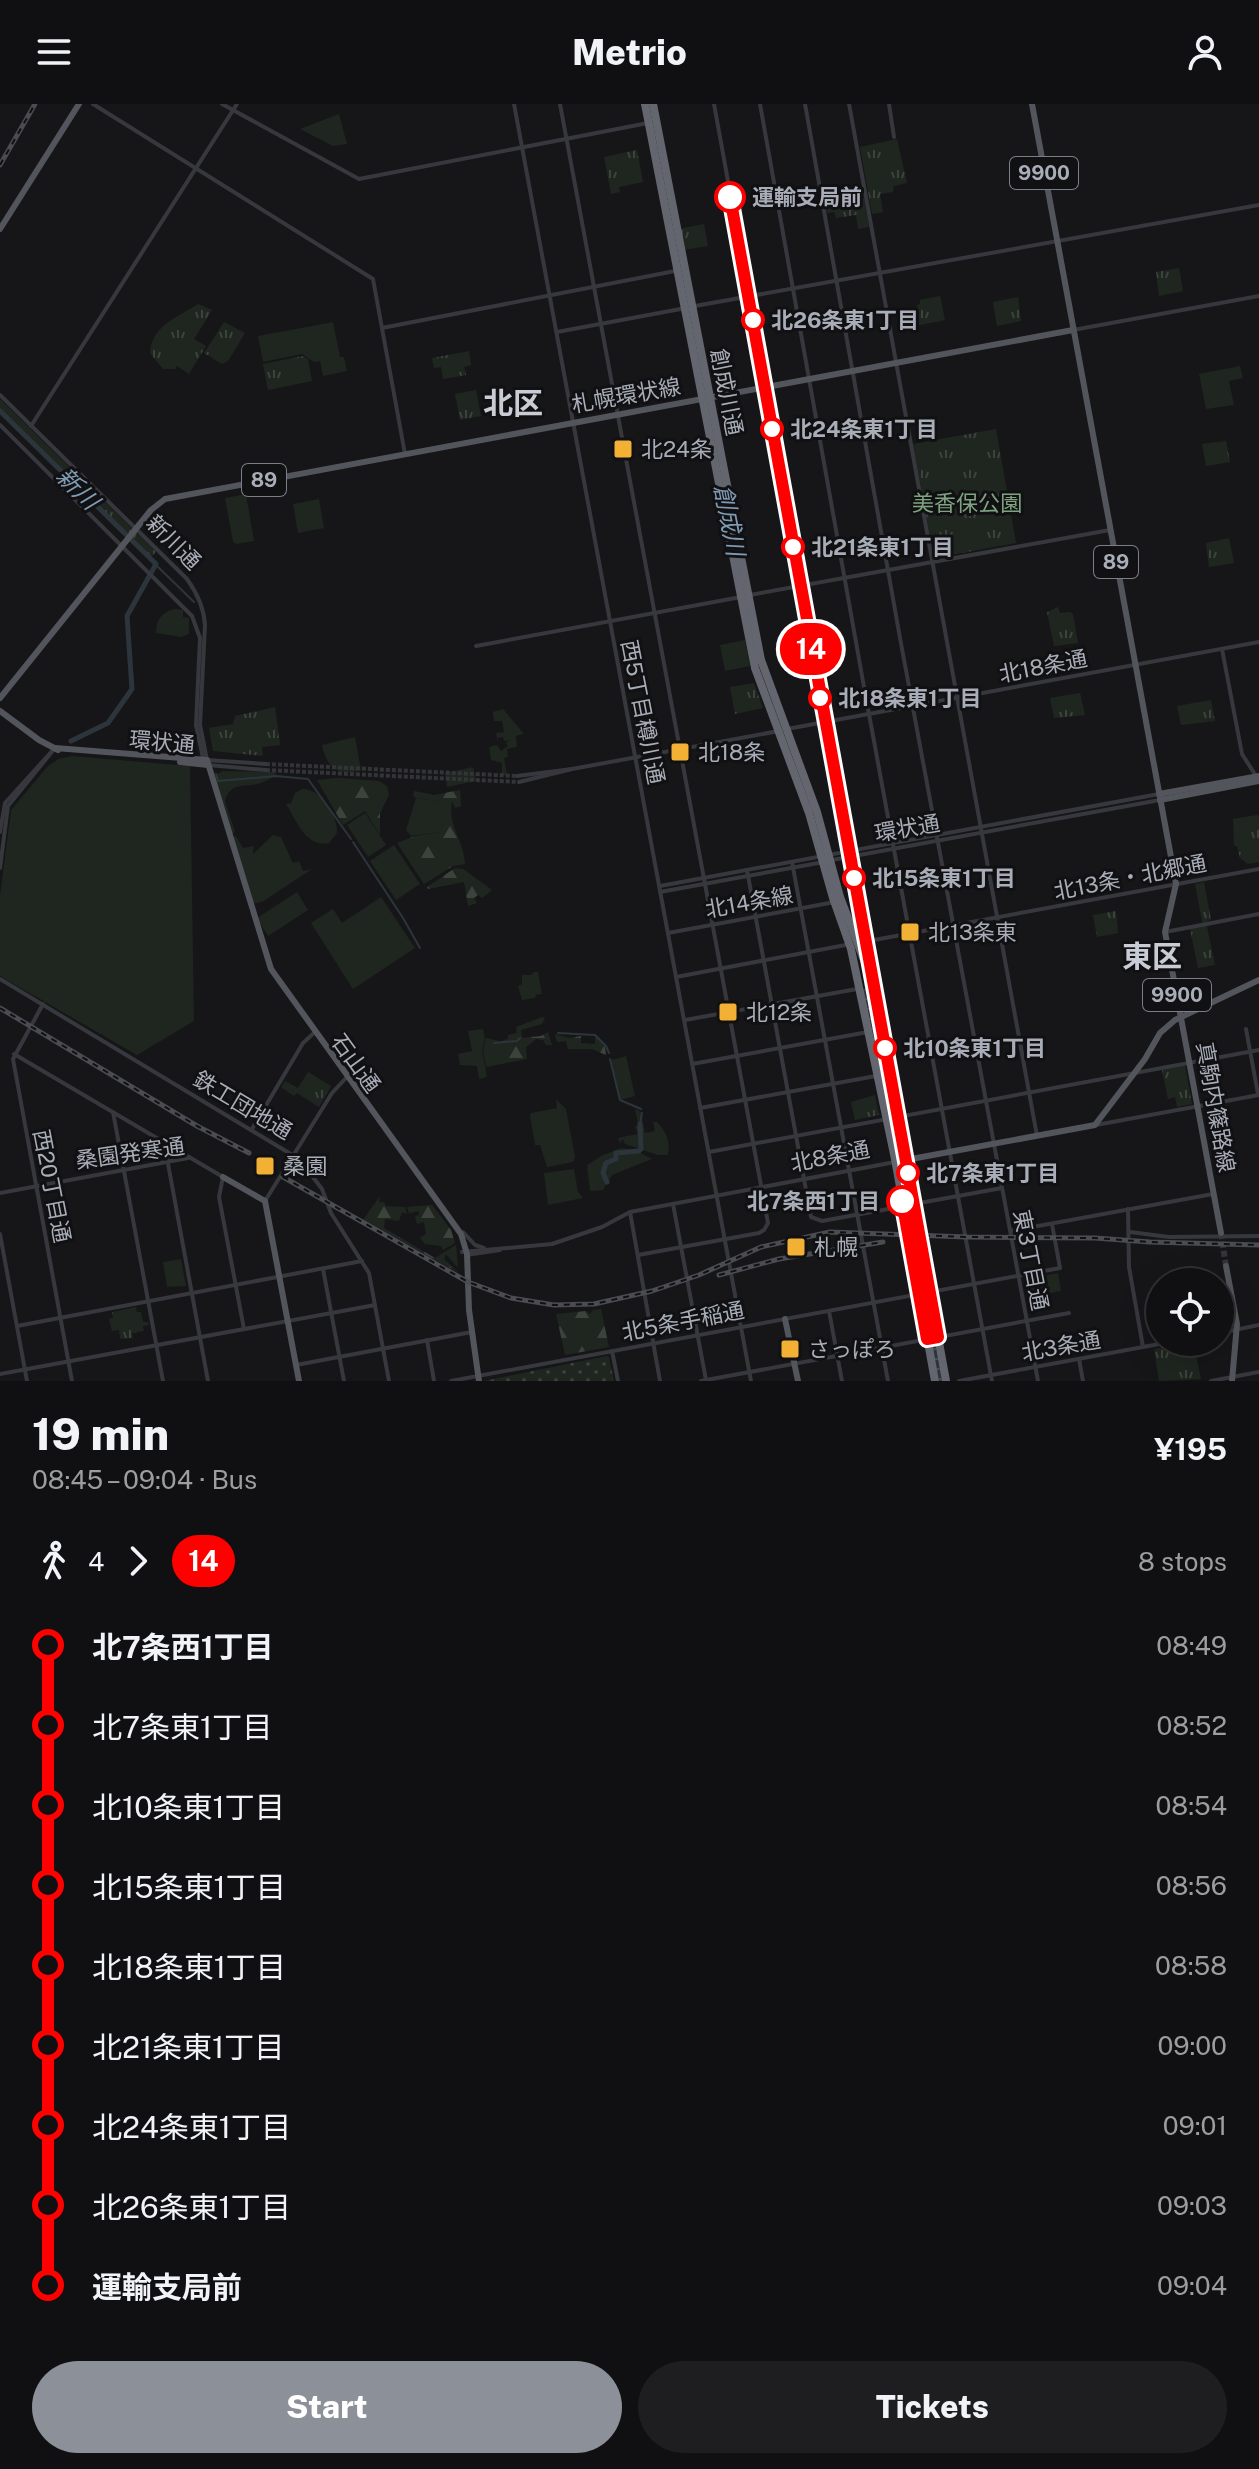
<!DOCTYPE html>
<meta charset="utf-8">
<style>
:root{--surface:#101012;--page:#1e1e20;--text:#f1f3f6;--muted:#9c9d9f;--line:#303032;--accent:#8c9099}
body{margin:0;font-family:"Public Sans","Noto Sans JP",sans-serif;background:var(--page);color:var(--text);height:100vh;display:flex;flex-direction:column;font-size:30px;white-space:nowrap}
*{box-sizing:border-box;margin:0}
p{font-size:26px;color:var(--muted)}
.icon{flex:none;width:44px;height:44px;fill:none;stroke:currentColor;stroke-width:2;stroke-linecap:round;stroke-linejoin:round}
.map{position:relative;height:1277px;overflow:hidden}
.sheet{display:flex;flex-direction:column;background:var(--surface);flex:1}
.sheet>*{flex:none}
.badge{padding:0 16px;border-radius:26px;font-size:28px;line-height:52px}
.controls{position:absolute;left:1146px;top:1164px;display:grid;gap:16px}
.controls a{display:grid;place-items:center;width:88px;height:88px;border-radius:50%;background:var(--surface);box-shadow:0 8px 32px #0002,0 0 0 2px var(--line);font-size:40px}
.map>.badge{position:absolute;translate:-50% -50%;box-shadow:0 0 0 4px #fff}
.legs{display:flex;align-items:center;gap:12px;height:88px;padding:0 32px;font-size:26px}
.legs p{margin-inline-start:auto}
.overview{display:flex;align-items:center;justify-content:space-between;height:136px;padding:0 32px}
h1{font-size:44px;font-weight:800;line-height:60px}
.primary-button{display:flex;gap:16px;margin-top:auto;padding:16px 32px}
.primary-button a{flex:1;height:92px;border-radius:48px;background:var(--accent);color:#fff;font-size:32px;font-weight:800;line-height:92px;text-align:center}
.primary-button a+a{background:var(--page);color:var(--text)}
ul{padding:0 32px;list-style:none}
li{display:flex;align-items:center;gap:28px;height:80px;font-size:30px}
li i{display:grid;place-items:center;width:12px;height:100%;margin:0 10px;background:currentColor}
li i::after{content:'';width:20px;height:20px;margin:-10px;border:6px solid;border-radius:50%;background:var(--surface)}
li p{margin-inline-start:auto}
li:first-child i{background:linear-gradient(#0000 50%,currentColor 0)}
li:last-child i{background:linear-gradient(currentColor 50%,#0000 0)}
header{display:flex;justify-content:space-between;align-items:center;height:104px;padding:0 32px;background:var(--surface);font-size:36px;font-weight:800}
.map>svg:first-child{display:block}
.grass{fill:#1e261f}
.forest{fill:url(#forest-firs)}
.park{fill:url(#park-tufts)}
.garden{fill:url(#garden-dots)}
.water{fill:url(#water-rules)}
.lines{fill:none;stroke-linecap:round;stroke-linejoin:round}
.stream{stroke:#2c353c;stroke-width:2}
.river{stroke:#2c353c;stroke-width:5}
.minor-tunnel{stroke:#333438;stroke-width:4;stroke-dasharray:4 2;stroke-linecap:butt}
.major-tunnel{stroke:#333438;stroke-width:6;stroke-dasharray:6 3;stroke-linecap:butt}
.minor{stroke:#37383d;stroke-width:4}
.major{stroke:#53555c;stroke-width:6}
.highway{stroke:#63666e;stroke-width:8}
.rail-casing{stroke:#4a4c52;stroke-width:5}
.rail{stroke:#111113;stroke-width:2;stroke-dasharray:6;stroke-linecap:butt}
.line-1-casing{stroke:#fff;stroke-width:18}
.line-1{stroke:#f00;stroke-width:12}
.stop-1-dot{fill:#fff;stroke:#f00;stroke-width:4}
.poi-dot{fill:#f2b134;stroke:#111113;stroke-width:3}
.labels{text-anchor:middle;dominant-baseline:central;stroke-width:6;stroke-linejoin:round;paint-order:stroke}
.shield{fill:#111113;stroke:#7b7e86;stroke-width:2}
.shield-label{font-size:20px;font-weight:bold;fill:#a8adb8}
.stop-label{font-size:22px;font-weight:bold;fill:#a8adb8;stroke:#111113;text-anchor:start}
.street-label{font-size:22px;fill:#a8adb8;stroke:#111113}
.poi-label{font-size:22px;fill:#a8adb8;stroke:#111113;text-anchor:start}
.park-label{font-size:22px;fill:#7fa381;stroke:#111113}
.water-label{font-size:24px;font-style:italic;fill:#7f9bb3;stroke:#111113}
.district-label{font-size:30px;font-weight:bold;fill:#c9ccd4;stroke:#111113}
</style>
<header><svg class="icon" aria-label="menu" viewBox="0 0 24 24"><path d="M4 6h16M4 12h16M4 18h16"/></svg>Metrio<svg class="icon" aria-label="person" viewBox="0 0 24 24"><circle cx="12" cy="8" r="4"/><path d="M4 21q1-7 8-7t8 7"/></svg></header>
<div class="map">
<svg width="1259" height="1277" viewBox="0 0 1259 1277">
<defs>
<pattern id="forest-firs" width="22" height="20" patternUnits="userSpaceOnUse" patternTransform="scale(2)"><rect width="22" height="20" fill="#1e261f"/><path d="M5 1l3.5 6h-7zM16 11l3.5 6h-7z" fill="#3c433d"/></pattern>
<pattern id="park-tufts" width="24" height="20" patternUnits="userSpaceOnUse" patternTransform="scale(2)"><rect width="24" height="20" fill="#1e261f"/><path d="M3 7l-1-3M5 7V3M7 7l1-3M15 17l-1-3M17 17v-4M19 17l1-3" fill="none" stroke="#3c433d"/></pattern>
<pattern id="garden-dots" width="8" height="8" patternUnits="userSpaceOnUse" patternTransform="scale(2)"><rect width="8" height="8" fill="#1e261f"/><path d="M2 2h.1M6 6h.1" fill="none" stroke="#3c433d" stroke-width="1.8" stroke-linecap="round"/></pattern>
<pattern id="water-rules" width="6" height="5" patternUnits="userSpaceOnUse" patternTransform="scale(2)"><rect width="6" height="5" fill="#2c353c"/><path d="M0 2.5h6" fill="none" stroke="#485056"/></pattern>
</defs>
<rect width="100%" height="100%" fill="#161618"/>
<g class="grass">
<path d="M339,10L347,40L333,42L300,25Z"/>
<path d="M333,218L340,253H344L347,267L323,272L320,257L314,258L302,250L263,258L258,232Z"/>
<path d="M1240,262L1243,274L1229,277L1234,301L1206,305L1199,270Z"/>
<path d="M246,390L254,437L237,440L233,438L225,394Z"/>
<path d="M319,395L324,424L298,429L293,400Z"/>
<path d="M175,505L183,506V513L189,514V530L181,533L156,529C156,515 162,508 175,505Z"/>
<path d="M745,536L750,562L725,567L720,541Z"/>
<path d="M503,605L524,630L516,632L517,643L507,645L508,653L504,654L507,671L502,672V659L491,656L489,643L497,641L501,647L508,642L506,639L509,636L504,637L503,633L498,634V638L496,629L504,628L502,617H494L493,608Z"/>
<path d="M355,633L361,666C338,673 326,663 322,641Z"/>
<path d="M72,652L190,662L194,917L137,951L0,872V792L11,706L48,662L59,655Z"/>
<path d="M473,663L476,677L447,683L445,669Z"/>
<path d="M223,667L276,668L275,673C268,675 263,679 257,680C241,683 230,679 225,697L235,728L231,731L214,672Z"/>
<path d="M302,685C321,684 338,712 337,729L329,739C306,744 296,716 286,700L291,699L295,689Z"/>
<path d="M416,694L438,697L444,704V719L439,728L411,732L406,726Z"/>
<path d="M365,709L386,741L368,753L347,721Z"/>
<path d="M273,731L281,733L293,759L299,757L303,767L312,765L262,798L252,800L232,733L236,732L243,744L254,742L253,750Z"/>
<path d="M394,741L420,780L396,796L370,757Z"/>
<path d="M297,788L308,806L268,832L257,814Z"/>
<path d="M381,793L415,844L353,885L311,819L333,805L342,819Z"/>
<path d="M534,868H538L542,890L536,891L535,894L522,896L518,882L522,880V871H531Z"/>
<path d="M483,925L485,935L482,946L487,973L479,975L477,962L460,961L458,950L472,947L468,927Z"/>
<path d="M626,952L635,992L620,996L611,956Z"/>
<path d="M556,995L566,1005L575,1053L573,1058L547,1063L540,1041H535L530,1012L531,1009L557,1004Z"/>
<path d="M635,1005L641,1008L645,1029L655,1027L653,1018H657C667,1029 670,1036 668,1051H658L625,1040L623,1035L620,1039L618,1034L638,1030L635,1022L638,1021Z"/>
<path d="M621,1044L637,1047L652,1055L612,1071L603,1086L590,1087L587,1061L603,1051Z"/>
<path d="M574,1065L578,1088L583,1094L548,1101L544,1069Z"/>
<path d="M181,1155L186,1182L167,1183L163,1158Z"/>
<path d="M1058,1169L1061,1187L1027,1193L1024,1176Z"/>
</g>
<g class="forest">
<path d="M337,674L379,677L387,682L389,691L380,709V731L365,707L343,721L317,676Z"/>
<path d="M460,686L461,702L455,704L452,697C447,722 464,736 465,760L453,762L424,780L397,739L415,732L439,728L444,719V704L438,697L416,694L413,692L414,687L434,691Z"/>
<path d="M455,764L463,765L492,786L482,794L478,791L474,794L477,799L468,802L464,778L428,785L427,783Z"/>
<path d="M542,913L545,914L542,920L521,926L522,934L541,932L548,928L552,941H546L543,936L536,935L526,943L527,955L486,963L483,947L486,934L503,938V936L508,935V931L517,929L516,923Z"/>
<path d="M555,930L569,934L581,932V939L595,940V932L605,942L606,951L592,945H568L566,937L557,938Z"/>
<path d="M380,1092L379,1098H384L386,1102L405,1103L407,1110L402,1108L399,1117L385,1115L384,1124L435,1154L456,1141L458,1164L446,1150L444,1155L459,1169L363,1116Z"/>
<path d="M432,1101L451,1126L455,1139L443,1146L441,1142L425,1140L420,1134L426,1130L424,1118L417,1120L415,1112L419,1111V1107L409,1109L407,1103Z"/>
<path d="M601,1205L609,1243L565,1251L556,1210L586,1207L590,1210L593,1206Z"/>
</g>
<g class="park">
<path d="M897,35L907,79L894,82L893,88L880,90L883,108L872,110L860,43Z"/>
<path d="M637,46L643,78L619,83L620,88L611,90L604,53Z"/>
<path d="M864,94L869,123L858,125L856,111L836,114L834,108L827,109L825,102Z"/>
<path d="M704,120L708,142L683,146L679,125Z"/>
<path d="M1179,164L1183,187L1159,192L1156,168Z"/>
<path d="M940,192L945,216L915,222L914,218L919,216L917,201L920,200V196Z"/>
<path d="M1018,193L1021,217L997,222L993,198Z"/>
<path d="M198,200L212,206L194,235L206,242L189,270L177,262L175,265H163L150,249C152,221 177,214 198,200Z"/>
<path d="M224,218L245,229L228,257L222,260L204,249Z"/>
<path d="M469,247L471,261L464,263L466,271L443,275L441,263L434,264L432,254Z"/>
<path d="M302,252L308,255L312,277L268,286L263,260Z"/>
<path d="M476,286L481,312L460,316L455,290Z"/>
<path d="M0,295L156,448L151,453L0,306Z"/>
<path d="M996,325L1016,439L934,454L913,340Z"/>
<path d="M1226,337L1230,358L1206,362L1202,340Z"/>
<path d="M1229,434L1234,459L1209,463L1206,439Z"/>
<path d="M1058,503L1060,509L1070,508L1073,510L1078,539L1054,542L1047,508Z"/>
<path d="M754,579L763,604L735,610L730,583Z"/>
<path d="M1080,589L1085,611L1054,614L1050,594Z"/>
<path d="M1211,596L1215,617L1181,621L1177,602Z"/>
<path d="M275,603L280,641L262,643L263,652L213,647L209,624L233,620L235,612Z"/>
<path d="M1257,711L1259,713V758L1248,760L1240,754L1237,742H1234L1233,715Z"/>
<path d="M1204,778L1211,816L1206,818L1215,861L1198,864L1190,825L1203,822L1195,780Z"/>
<path d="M1116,807L1118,829L1097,833L1093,811Z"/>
<path d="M1185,961L1192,1000L1177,1003L1175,993L1168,995L1162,966Z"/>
<path d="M308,968L331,982L319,1003L297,989L294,992L281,983L285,977L298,984Z"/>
<path d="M875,991L879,1011L855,1016L851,998Z"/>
<path d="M136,1203L137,1208H141L143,1218H148L149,1221L143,1222L144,1227L132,1229L133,1234L120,1235L119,1226L112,1227L109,1215L113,1214L112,1208Z"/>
<path d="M1193,1239L1201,1275L1159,1277L1154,1245Z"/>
</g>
<path class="garden" d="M607,1252L609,1253L614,1277H484Z"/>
<path class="water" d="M865,885L897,1035L942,1277H939L862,886Z"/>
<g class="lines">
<g class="stream">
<path d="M156,461L194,498"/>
<path d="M216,670L218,677L276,672L308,675L351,735"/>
<path d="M353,738L403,814L420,844"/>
<path d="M558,929L595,931L606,942L609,949"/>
<path d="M494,939L517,937L520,934"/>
<path d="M610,955L620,996L641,1005"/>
<path d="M640,1020L642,1009"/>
</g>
<g class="river">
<path d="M0,307L156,460L127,512L132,585L108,619L71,637"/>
<path d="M640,1020L641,1045"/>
<path d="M607,1078L603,1069L606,1059L616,1055V1049L639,1047"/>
</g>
<g class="minor-tunnel">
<path d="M266,660L517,672"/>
<path d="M266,666L519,678"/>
</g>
<path class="major-tunnel" d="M1221,1129L1226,1162"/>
<g class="minor">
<path d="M93,0L373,175L405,350"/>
<path d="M222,0L359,75L648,19"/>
<path d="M514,0L751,1277"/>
<path d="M560,0L768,1119L764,1126L759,1129L638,1151"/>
<path d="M714,0L866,838"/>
<path d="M760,0L864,583L992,1277"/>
<path d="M805,0L900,534L1038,1277"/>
<path d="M849,0L1037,1032"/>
<path d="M889,0L894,33"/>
<path d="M695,202L1259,101"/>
<path d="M382,224L675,167"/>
<path d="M1073,226L1259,192"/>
<path d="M557,228L686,204"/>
<path d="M0,291L187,475C197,489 204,503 205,521L200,621L207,656L266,660"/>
<path d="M0,321L192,512L200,534L196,621L203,654"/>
<path d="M31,322L237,0"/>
<path d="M750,491L1110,426"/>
<path d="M476,542L741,493"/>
<path d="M1222,545L1242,650L1256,672"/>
<path d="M787,625L1259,538"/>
<path d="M208,661L266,666"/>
<path d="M517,672L572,665L779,627"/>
<path d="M519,678L572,665"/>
<path d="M0,728L5,699L53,646"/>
<path d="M832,756L1160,696"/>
<path d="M792,758L888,1277"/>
<path d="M0,764L8,702L55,644"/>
<path d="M747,766L811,1113L822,1117L905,1102"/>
<path d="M660,782L1159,690"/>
<path d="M660,788L824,758"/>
<path d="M1165,828L1259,810"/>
<path d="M668,829L835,798"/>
<path d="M863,838L1259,765"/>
<path d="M676,873L851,840"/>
<path d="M0,875L299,1055L322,1085L331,1109L369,1169L389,1277"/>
<path d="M43,900L13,955L72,1277"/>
<path d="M685,916L857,885"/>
<path d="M1246,925L1258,990"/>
<path d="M14,950L223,1073L219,1093L244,1225"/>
<path d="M692,960L868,928"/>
<path d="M700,1004L876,972"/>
<path d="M113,1008L163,1277"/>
<path d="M1096,1021L1259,991"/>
<path d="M252,1025L303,939L315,928"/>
<path d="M164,1038L208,1277"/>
<path d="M709,1048L1259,946"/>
<path d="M0,1089L188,1054"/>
<path d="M265,1097L332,989L347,973"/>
<path d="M673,1100L706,1276"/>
<path d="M914,1100L1002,1084"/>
<path d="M1128,1105L1129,1163L1143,1243"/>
<path d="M630,1108L660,1277"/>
<path d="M1011,1127L1213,1090"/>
<path d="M463,1128L475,1141L484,1144"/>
<path d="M1130,1128L1169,1133L1259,1132"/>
<path d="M0,1130L27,1277"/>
<path d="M462,1148L552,1140L602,1123L630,1108L895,1058"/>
<path d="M466,1151L500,1146"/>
<path d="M323,1165L344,1277"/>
<path d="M829,1207L842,1277"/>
<path d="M17,1222L362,1157"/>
<path d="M1220,1229L1259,1221"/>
<path d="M427,1236L434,1277"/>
<path d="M612,1247L618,1277"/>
<path d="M1079,1255L1083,1277"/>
<path d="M296,1261L472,1228"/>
<path d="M0,1270L375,1201"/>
<path d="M451,1277L1060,1164L1052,1120"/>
<path d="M701,1277L1069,1209"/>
<path d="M959,1277L1170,1238"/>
<path d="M1211,1277L1259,1268"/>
</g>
<g class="major">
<path d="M1032,0L1176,780L1165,828L1221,1129"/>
<path d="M0,125L79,0"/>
<path d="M0,594L151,406L165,395L1073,226"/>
<path d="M0,607L39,636L58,646"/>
<path d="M55,644L207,656L271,865L461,1130L467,1150L469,1206L479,1277"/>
<path d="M180,658L208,661"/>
<path d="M1159,690L1259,672"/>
<path d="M1160,696L1259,677"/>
<path d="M895,1058L1095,1021L1145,955L1160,929L1175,916L1259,876"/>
<path d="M223,1073L265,1097L299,1277"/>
<path d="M1226,1162L1237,1220L1232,1277"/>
<path d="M785,1215L798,1277"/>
</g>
<g class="highway">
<path d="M645,0L755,564L809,709L833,794L851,845L895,1055L935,1277"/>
<path d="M653,0L761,556L817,708L840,793L875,885L946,1277"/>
</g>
<g class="rail-casing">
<g id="rail">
<path d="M0,61L35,0"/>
<path d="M0,904L197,1022L249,1049"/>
<path d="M283,1073L468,1178L511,1194L554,1201L594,1200L652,1187L699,1171L761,1143L830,1128L967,1133L1095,1134L1150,1138L1259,1141"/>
<path d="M719,1171L779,1155L883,1138"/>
</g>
</g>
<use href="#rail" class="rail"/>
</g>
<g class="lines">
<g class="line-1-casing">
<path id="line-1" d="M730,93L938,1233L927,1235L902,1097"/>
</g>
<use href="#line-1" class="line-1"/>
</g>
<g class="stop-1-dot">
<circle cx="730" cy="93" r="14"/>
<circle cx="753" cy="216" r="10"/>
<circle cx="772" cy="325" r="10"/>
<circle cx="793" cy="443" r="10"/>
<circle cx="820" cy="594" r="10"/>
<circle cx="854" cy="774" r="10"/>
<circle cx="885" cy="944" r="10"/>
<circle cx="908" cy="1069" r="10"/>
<circle cx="902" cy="1097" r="14"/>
</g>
<g class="poi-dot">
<rect x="613" y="335" width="20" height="20" rx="4"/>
<rect x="670" y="638" width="20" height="20" rx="4"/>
<rect x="900" y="818" width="20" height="20" rx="4"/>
<rect x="718" y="898" width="20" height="20" rx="4"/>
<rect x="255" y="1052" width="20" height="20" rx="4"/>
<rect x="786" y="1133" width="20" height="20" rx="4"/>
<rect x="780" y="1235" width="20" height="20" rx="4"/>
</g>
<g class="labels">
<g class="shield">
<rect x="1010" y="53" width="68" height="32" rx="6"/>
<rect x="242" y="360" width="44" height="32" rx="6"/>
<rect x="1094" y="442" width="44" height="32" rx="6"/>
<rect x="1143" y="875" width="68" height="32" rx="6"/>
</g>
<g class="shield-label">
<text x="1044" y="69">9900</text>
<text x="264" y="376">89</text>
<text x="1116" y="458">89</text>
<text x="1177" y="891">9900</text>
</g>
<g class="stop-label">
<text x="752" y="93">運輸支局前</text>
<text x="771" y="216">北26条東1丁目</text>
<text x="790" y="325">北24条東1丁目</text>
<text x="811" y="443">北21条東1丁目</text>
<text x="838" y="594">北18条東1丁目</text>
<text x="872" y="774">北15条東1丁目</text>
<text x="903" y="944">北10条東1丁目</text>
<text x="926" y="1069">北7条東1丁目</text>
<text x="880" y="1097" text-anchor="end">北7条西1丁目</text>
</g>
<g class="street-label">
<text transform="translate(727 288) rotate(79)">創成川通</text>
<text transform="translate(626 291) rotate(-10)">札幌環状線</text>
<text transform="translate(174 438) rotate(45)">新川通</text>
<text transform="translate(1043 562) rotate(-11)">北18条通</text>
<text transform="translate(643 608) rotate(79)">西5丁目樽川通</text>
<text transform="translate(162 638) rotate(5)">環状通</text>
<text transform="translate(907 724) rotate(-10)">環状通</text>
<text transform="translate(1130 773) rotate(-11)">北13条・北郷通</text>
<text transform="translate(749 798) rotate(-10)">北14条線</text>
<text transform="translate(356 959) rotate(54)">石山通</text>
<text transform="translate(243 1001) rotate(31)">鉄工団地通</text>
<text transform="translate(1216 1003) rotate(80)">真駒内篠路線</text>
<text transform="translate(130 1049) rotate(-8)">桑園発寒通</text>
<text transform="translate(830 1052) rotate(-11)">北8条通</text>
<text transform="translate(52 1082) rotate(79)">西20丁目通</text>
<text transform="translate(1031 1156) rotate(79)">東3丁目通</text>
<text transform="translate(683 1217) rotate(-11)">北5条手稲通</text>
<text transform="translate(1061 1242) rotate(-10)">北3条通</text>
</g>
<g class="poi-label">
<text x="641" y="345">北24条</text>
<text x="698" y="648">北18条</text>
<text x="928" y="828">北13条東</text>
<text x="746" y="908">北12条</text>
<text x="283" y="1062">桑園</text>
<text x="814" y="1143">札幌</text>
<text x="808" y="1245">さっぽろ</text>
</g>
<g class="park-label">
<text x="967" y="399">美香保公園</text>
</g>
<g class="water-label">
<text transform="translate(78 384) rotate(45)">新川</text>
<text transform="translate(730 416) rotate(79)">創成川</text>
</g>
<g class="district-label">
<text x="513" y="299">北区</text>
<text x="1152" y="852">東区</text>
</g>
</g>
</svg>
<div class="controls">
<a><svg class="icon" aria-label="locate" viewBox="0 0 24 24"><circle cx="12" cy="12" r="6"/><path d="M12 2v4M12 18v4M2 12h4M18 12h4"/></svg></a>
</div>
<b class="badge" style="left:811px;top:545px;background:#f00;color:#fff">14</b>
</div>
<section class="sheet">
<div class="overview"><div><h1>19 min</h1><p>08:45 – 09:04 · Bus</p></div><b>¥195</b></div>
<div class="legs"><svg class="icon" aria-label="walk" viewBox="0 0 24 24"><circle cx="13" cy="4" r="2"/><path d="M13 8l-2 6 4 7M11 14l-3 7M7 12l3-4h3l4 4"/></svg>4<svg class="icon" aria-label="forward" viewBox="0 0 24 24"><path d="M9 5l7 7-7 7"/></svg><b class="badge" style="background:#f00;color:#fff">14</b><p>8 stops</p></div>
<ul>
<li><i style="color:#f00"></i><b>北7条西1丁目</b><p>08:49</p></li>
<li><i style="color:#f00"></i><span>北7条東1丁目</span><p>08:52</p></li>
<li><i style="color:#f00"></i><span>北10条東1丁目</span><p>08:54</p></li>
<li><i style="color:#f00"></i><span>北15条東1丁目</span><p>08:56</p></li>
<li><i style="color:#f00"></i><span>北18条東1丁目</span><p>08:58</p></li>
<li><i style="color:#f00"></i><span>北21条東1丁目</span><p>09:00</p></li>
<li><i style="color:#f00"></i><span>北24条東1丁目</span><p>09:01</p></li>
<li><i style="color:#f00"></i><span>北26条東1丁目</span><p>09:03</p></li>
<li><i style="color:#f00"></i><b>運輸支局前</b><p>09:04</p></li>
</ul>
<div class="primary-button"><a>Start</a><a>Tickets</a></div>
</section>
